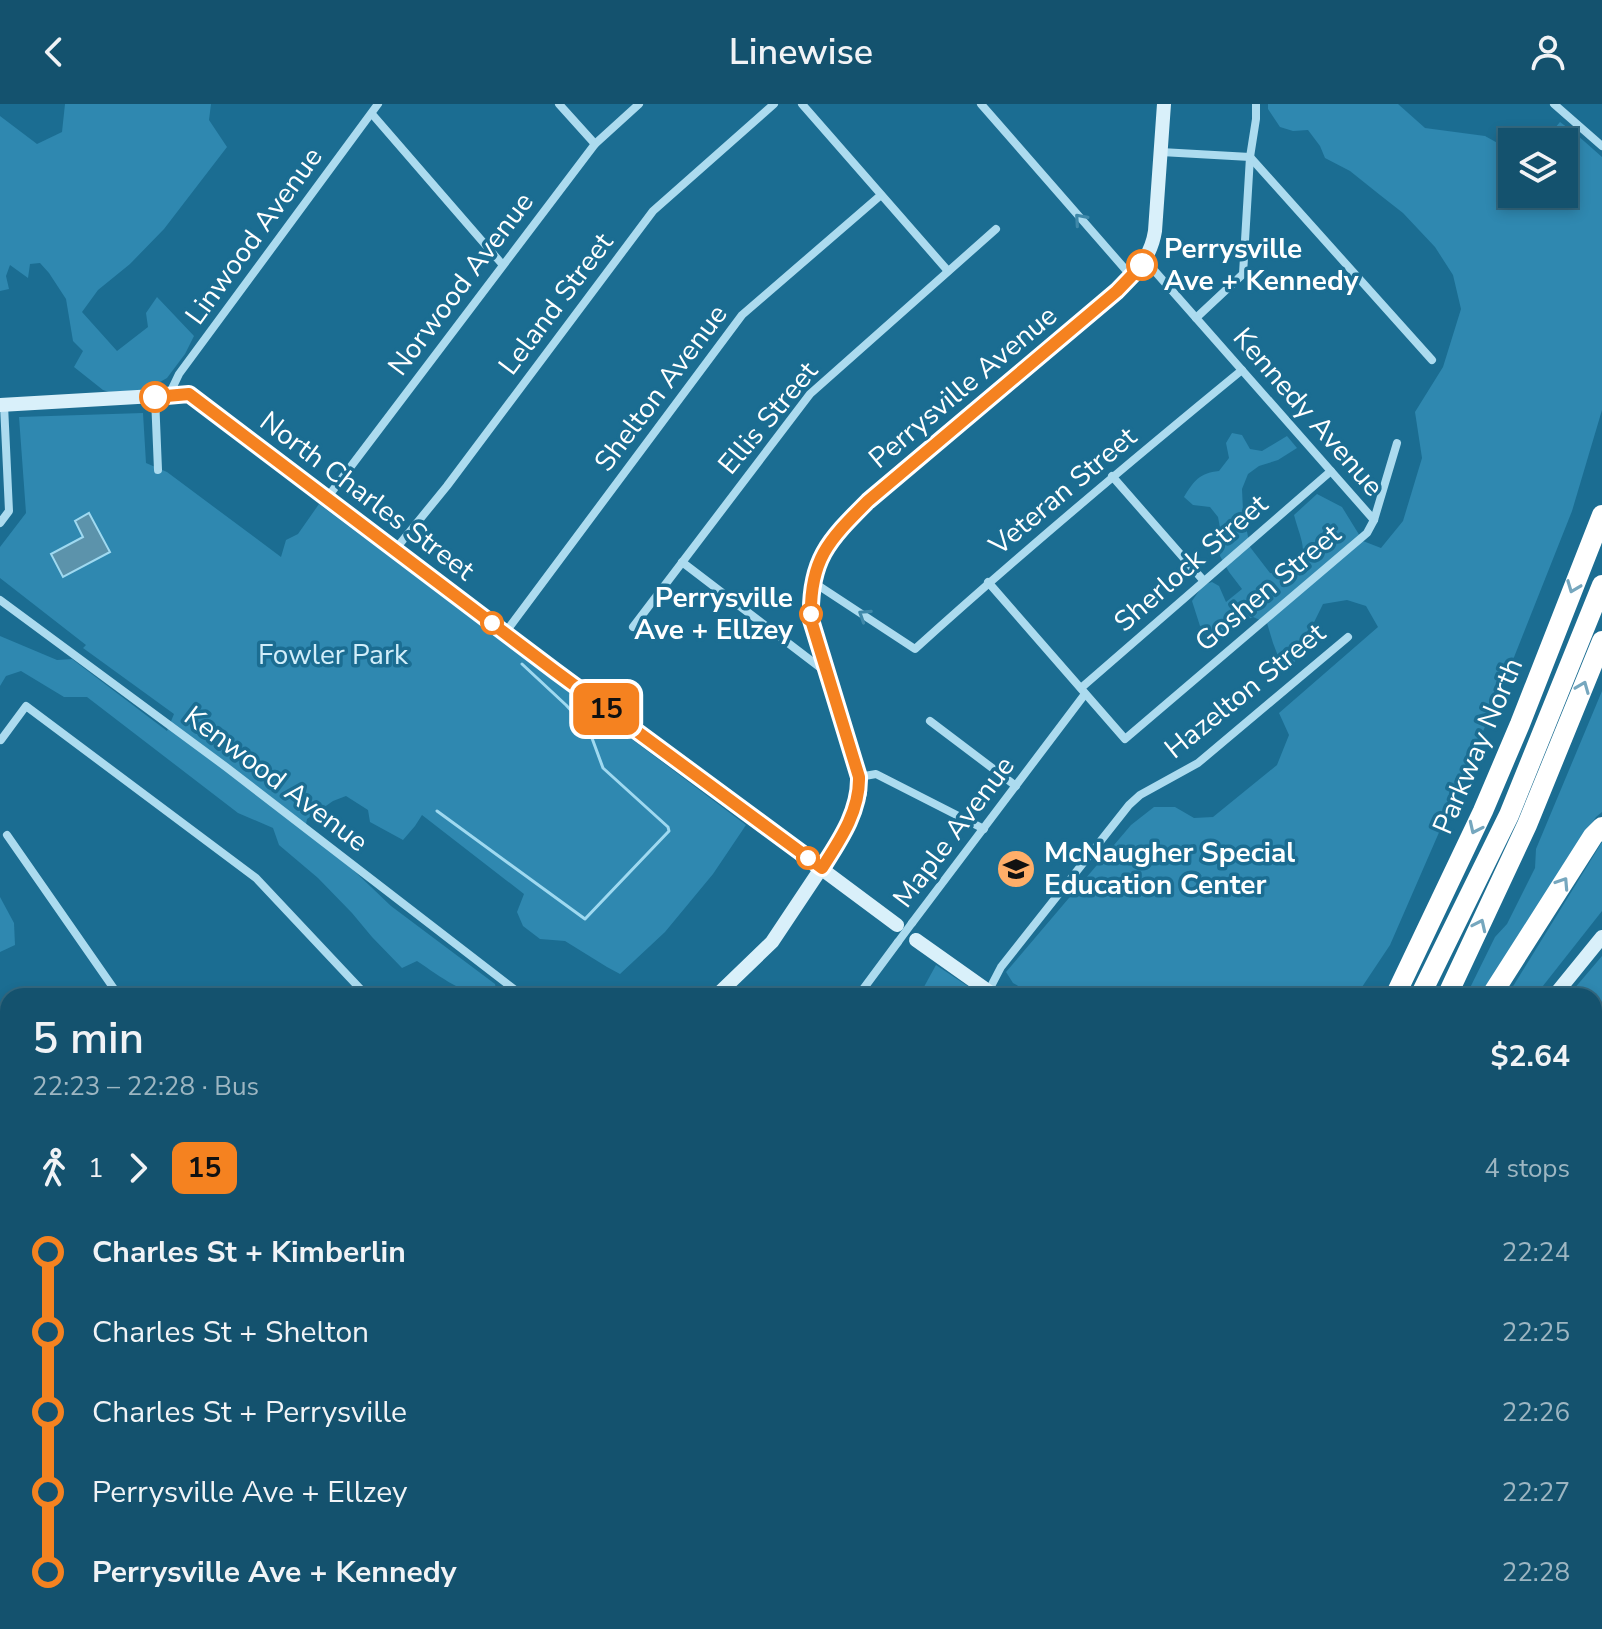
<!DOCTYPE html>
<meta charset="utf-8">
<style>
:root{--surface:#14526e;--page:#215c76;--text:#f1f3f6;--muted:#9db6c2;--line:#336981}
body{margin:0;font-family:"Nunito Sans",sans-serif;background:var(--page);color:var(--text);height:100vh;display:flex;flex-direction:column;font-size:30px;white-space:nowrap}
*{box-sizing:border-box;margin:0}
p{font-size:26px;color:var(--muted)}
.icon{flex:none;width:44px;height:44px;fill:none;stroke:currentColor;stroke-width:2;stroke-linecap:round;stroke-linejoin:round}
.map{position:relative;flex:1;overflow:hidden}
.details{position:absolute;left:0px;top:884px;width:1602px;height:642px;display:flex;flex-direction:column;background:var(--surface);border-radius:24px 24px 0 0;box-shadow:0 4px 12px #0003,0 0 0 2px var(--line)}
.details>*{flex:none}
.badge{padding:0 16px;border-radius:12px;font-size:28px;line-height:52px}
.buttons{position:absolute;left:1498px;top:24px;display:grid;gap:16px}
.buttons a{display:grid;place-items:center;width:80px;height:80px;border-radius:0px;background:var(--surface);box-shadow:0 4px 12px #0003,0 0 0 2px var(--line);font-size:40px}
.map>.badge{position:absolute;translate:-50% -50%;box-shadow:0 0 0 4px #fff}
.legs{display:flex;align-items:center;gap:12px;height:88px;padding:0 32px;font-size:26px}
.legs p{margin-inline-start:auto}
.head{display:flex;align-items:center;justify-content:space-between;height:136px;padding:0 32px}
h1{font-size:44px;font-weight:600;line-height:60px}
ul{padding:0 32px;list-style:none}
li{display:flex;align-items:center;gap:28px;height:80px;font-size:30px}
li i{display:grid;place-items:center;width:12px;height:100%;margin:0 10px;background:currentColor}
li i::after{content:'';width:20px;height:20px;margin:-10px;border:6px solid;border-radius:50%;background:var(--surface)}
li p{margin-inline-start:auto}
li:first-child i{background:linear-gradient(#0000 50%,currentColor 0)}
li:last-child i{background:linear-gradient(currentColor 50%,#0000 0)}
header{display:flex;justify-content:space-between;align-items:center;height:104px;padding:0 32px;background:var(--surface);font-size:36px;font-weight:600}
.map>svg:first-child{display:block}
.green{fill:#2f88b0}
.water{fill:#5c93ab;stroke:#9fd9f0;stroke-width:2}
.lines{fill:none;stroke-linecap:round;stroke-linejoin:round}
.stream{stroke:#9fd9f0;stroke-width:3}
.street{stroke:#acdbef;stroke-width:8}
.secondary{stroke:#d9f0fa;stroke-width:14}
.highway{stroke:#fff;stroke-width:20}
.street-bridge{stroke:#acdbef;stroke-width:8}
.oneway{stroke:#3f88a9}
.oneway2{stroke:#76a7be}
.line-1-casing{stroke:#fff;stroke-width:18}
.line-1{stroke:#f58220;stroke-width:12}
.stop-1-dot{fill:#fff;stroke:#f58220;stroke-width:4}
.labels{text-anchor:middle;dominant-baseline:central;stroke-width:7;stroke-linejoin:round;paint-order:stroke}
.street-label{font-size:28px;fill:#fff;stroke:#1b6d92}
.stop-label{font-size:28px;font-weight:bold;fill:#fff;stroke:#1b6d92;text-anchor:start}
.park-label{font-size:28px;fill:#d2eefa;stroke:#1b6d92}
.poi-label{font-size:28px;font-weight:bold;fill:#fff;stroke:#1b6d92;text-anchor:start}
</style>
<header><svg class="icon" aria-label="back" viewBox="0 0 24 24"><path d="M15 5l-7 7 7 7"/></svg>Linewise<svg class="icon" aria-label="person" viewBox="0 0 24 24"><circle cx="12" cy="8" r="4"/><path d="M4 21q1-7 8-7t8 7"/></svg></header>
<div class="map">
<svg width="1602" height="1525" viewBox="0 0 1602 1525">
<rect width="100%" height="100%" fill="#1b6d92"/>
<g class="green">
<path d="M65,0H211L209,16L227,43L164,125L130,160L98,186L82,208L117,247L148,223L146,209L157,193L194,232L185,250L167,274L146,286L109,288L103,286L74,263L83,247L73,237L66,195L49,169L40,159L30,160L28,174L10,161L6,172L9,185L0,187V12L37,40L62,28Z"/>
<path d="M1268,0H1398L1425,24L1485,32L1512,47V90H1564V38H1543L1560,18L1576,30L1602,53V306L1572,407L1501,586L1390,841L1356,892H1033V890L1013,879L1006,868L1131,721L1154,703H1175L1194,714L1213,713L1277,661L1289,631L1279,609L1378,523L1366,502L1347,496L1323,500L1293,561L1283,565L1273,539L1267,519L1253,513L1208,534L1200,522L1192,497L1203,481L1212,478L1219,482L1226,498L1242,485L1229,468L1220,452L1221,429L1218,413L1210,403L1193,401L1184,393C1194,377 1199,369 1219,367L1229,354L1226,339L1232,329L1242,331L1250,345L1262,347L1287,332L1297,344L1278,356L1259,362L1248,370L1242,385L1243,407L1250,443L1270,469L1289,471C1312,450 1301,438 1294,411L1317,390L1342,403L1363,437L1381,444L1403,417L1422,354L1415,308L1443,263L1461,205L1453,171L1435,143L1403,109L1380,91L1350,67L1325,54L1320,42L1308,26L1293,27L1280,23L1268,5Z"/>
<path d="M143,309L146,359L167,368L281,453L286,436L298,430L319,400L746,721L713,770L665,828L620,870L607,863L565,837L540,835L523,822L517,808L524,790L422,711L415,722L403,736L370,718L368,706L346,692L333,697L307,715L305,726L349,762L391,802L495,880L497,890L494,892C464,892 441,873 417,857L402,864L372,833L352,809L318,774L279,741L273,724L238,709L87,593H64L21,567L6,572L0,582V532L57,556L72,555L167,627L174,610L83,544L86,541L0,474V443L26,409L19,313Z"/>
<path d="M1602,587V708L1596,713L1586,728L1482,892H1466L1495,833L1507,820L1535,764L1536,745Z"/>
<path d="M1602,738V807L1535,892H1507Z"/>
<path d="M0,793L14,819L15,841L0,848Z"/>
<path d="M1602,852V1104L1594,1101V892H1568Z"/>
<path d="M936,861L978,889L976,892H919Z"/>
<path d="M1594,1192L1602,1201V1509H1594Z"/>
<path d="M308,1518H452V1525H303Z"/>
<path d="M929,1518H1094L1091,1525H929Z"/>
<path d="M1212,1518H1333L1329,1525H1209Z"/>
<path d="M1365,1518H1545L1540,1525H1361Z"/>
</g>
<path class="water" d="M89,409L110,448L63,473L51,450L83,433L75,417Z"/>
<g class="lines">
<path class="stream" d="M437,707L585,815L669,727L668,723L603,664L589,626L566,601L522,560"/>
<g class="street">
<path d="M559,0L595,40"/>
<path d="M802,0L948,167"/>
<path d="M981,0L1132,173"/>
<path d="M1554,0L1602,42"/>
<path d="M372,10L502,160"/>
<path d="M1161,48L1250,53L1432,256"/>
<path d="M1145,156L1374,416"/>
<path d="M1196,214L1243,170L1250,53L1256,15V0"/>
<path d="M169,291L179,270L378,0"/>
<path d="M155,293L158,366"/>
<path d="M1112,372L1203,476"/>
<path d="M327,394L595,40L639,0"/>
<path d="M0,419L9,407L4,301"/>
<path d="M394,447L447,382L653,107L774,0"/>
<path d="M682,458L826,568"/>
<path d="M813,478L915,545C1021,449 1131,357 1242,266"/>
<path d="M988,478L1125,635L1367,429L1374,416L1397,339"/>
<path d="M0,496L226,663L523,892"/>
<path d="M633,523L810,290L996,125"/>
<path d="M505,529L742,211L881,91"/>
<path d="M1081,584L1331,367"/>
<path d="M930,617L1016,682"/>
<path d="M1,636L26,602L256,774L367,892"/>
<path d="M859,673L876,670L984,725"/>
<path d="M7,731L119,892"/>
<path d="M912,819L1085,590"/>
<path d="M988,888L1001,863L1129,701L1140,691L1198,659L1348,533"/>
<path d="M858,892L898,838"/>
<path d="M0,951L8,955"/>
<path d="M0,1280L8,1286"/>
<path d="M0,1460L8,1466"/>
<path d="M1594,1517H1602"/>
<path d="M79,1518L88,1525"/>
<path d="M530,1518L533,1525"/>
<path d="M608,1518L618,1525"/>
<path d="M838,1518L848,1525"/>
<path d="M18,1525L23,1518"/>
<path d="M206,1525L212,1518"/>
<path d="M514,1525L518,1518"/>
<path d="M875,1525L876,1518"/>
<path d="M1549,1525L1568,1518"/>
</g>
<g class="secondary">
<path d="M0,301L189,290L505,529L897,821"/>
<path d="M916,836L988,887L999,892"/>
<path d="M716,892L772,838L828,754L852,713L860,689L859,673L811,516C809,456 827,437 868,397L1117,187C1136,169 1151,153 1155,127L1164,0"/>
<path d="M1554,892L1602,833"/>
<path d="M0,1044L8,1047"/>
<path d="M1594,1117L1602,1120"/>
<path d="M0,1138L8,1133"/>
<path d="M1345,1525L1348,1518"/>
</g>
<g class="highway">
<path d="M1395,892L1483,707L1520,620L1602,411"/>
<path d="M1420,892L1509,711L1602,481"/>
<path d="M1447,892L1527,721L1602,537"/>
<path d="M1491,892L1593,732L1602,723"/>
<path d="M1137,1525L1140,1518"/>
<path d="M1160,1525L1162,1518"/>
<path d="M1185,1525L1188,1518"/>
</g>
<path class="street-bridge" d="M898,838L912,819"/>
</g>
<defs><path id="oneway-chevron" d="M-2-3.5L2.5 0L-2 3.5" fill="none" stroke-width="1.6" stroke-linecap="round" stroke-linejoin="round" transform="scale(2)"/></defs>
<g class="oneway">
<use href="#oneway-chevron" transform="translate(1080 115) rotate(-131)"/>
<use href="#oneway-chevron" transform="translate(864 511) rotate(-147)"/>
</g>
<g class="oneway2">
<use href="#oneway-chevron" transform="translate(1573 483) rotate(111)"/>
<use href="#oneway-chevron" transform="translate(1583 583) rotate(-68)"/>
<use href="#oneway-chevron" transform="translate(1475 724) rotate(115)"/>
<use href="#oneway-chevron" transform="translate(1563 779) rotate(-57)"/>
<use href="#oneway-chevron" transform="translate(1480 821) rotate(-65)"/>
</g>
<g class="lines">
<g class="line-1-casing">
<path id="line-1" d="M155,293L189,290L555,567L822,764C840,736 860,707 859,673L811,516C809,456 828,437 868,397L1117,187L1142,161"/>
</g>
<use href="#line-1" class="line-1"/>
</g>
<defs>
<g id="school-disc" transform="scale(2)"><circle r="9.5" fill="#ffae69" stroke="#1b6d92"/><path d="M0-5L7-2L0 1L-7-2ZM-4 1L0 2.5L4 1V4Q0 6-4 4Z" fill="#111"/></g>
</defs>
<g fill-rule="evenodd">
<use href="#school-disc" x="1016" y="765"/>
</g>
<g class="stop-1-dot">
<circle cx="1142" cy="161" r="14"/>
<circle cx="155" cy="293" r="14"/>
<circle cx="811" cy="510" r="10"/>
<circle cx="492" cy="519" r="10"/>
<circle cx="808" cy="754" r="10"/>
</g>
<g class="labels">
<g class="street-label">
<text transform="translate(254 132) rotate(-54)">Linwood Avenue</text>
<text transform="translate(461 180) rotate(-53)">Norwood Avenue</text>
<text transform="translate(556 200) rotate(-53)">Leland Street</text>
<text transform="translate(963 283) rotate(-40)">Perrysville Avenue</text>
<text transform="translate(661 284) rotate(-53)">Shelton Avenue</text>
<text transform="translate(1308 308) rotate(49)">Kennedy Avenue</text>
<text transform="translate(768 314) rotate(-50)">Ellis Street</text>
<text transform="translate(1063 387) rotate(-40)">Veteran Street</text>
<text transform="translate(367 392) rotate(37)">North Charles Street</text>
<text transform="translate(1191 459) rotate(-41)">Sherlock Street</text>
<text transform="translate(1268 484) rotate(-40)">Goshen Street</text>
<text transform="translate(1245 587) rotate(-39)">Hazelton Street</text>
<text transform="translate(1478 642) rotate(-67)">Parkway North</text>
<text transform="translate(276 675) rotate(37)">Kenwood Avenue</text>
<text transform="translate(954 728) rotate(-53)">Maple Avenue</text>
</g>
<g class="stop-label">
<text x="1164" y="145">Perrysville<tspan x="1164" dy="32">Ave + Kennedy</tspan></text>
<text x="793" y="494" text-anchor="end">Perrysville<tspan x="793" dy="32">Ave + Ellzey</tspan></text>
</g>
<g class="park-label">
<text x="333" y="551">Fowler Park</text>
</g>
<g class="poi-label">
<text x="1044" y="749">McNaugher Special<tspan x="1044" dy="32">Education Center</tspan></text>
</g>
</g>
</svg>
<div class="buttons">
<a><svg class="icon" aria-label="layers" viewBox="0 0 24 24"><path d="M12 4l9 5-9 5-9-5zM3 14l9 5 9-5"/></svg></a>
</div>
<b class="badge" style="left:606px;top:605px;background:#f58220;color:#111">15</b>
<section class="details">
<div class="head"><div><h1>5 min</h1><p>22:23 – 22:28 · Bus</p></div><b>$2.64</b></div>
<div class="legs"><svg class="icon" aria-label="walk" viewBox="0 0 24 24"><circle cx="13" cy="4" r="2"/><path d="M13 8l-2 6 4 7M11 14l-3 7M7 12l3-4h3l4 4"/></svg>1<svg class="icon" aria-label="forward" viewBox="0 0 24 24"><path d="M9 5l7 7-7 7"/></svg><b class="badge" style="background:#f58220;color:#111">15</b><p>4 stops</p></div>
<ul>
<li><i style="color:#f58220"></i><b>Charles St + Kimberlin</b><p>22:24</p></li>
<li><i style="color:#f58220"></i><span>Charles St + Shelton</span><p>22:25</p></li>
<li><i style="color:#f58220"></i><span>Charles St + Perrysville</span><p>22:26</p></li>
<li><i style="color:#f58220"></i><span>Perrysville Ave + Ellzey</span><p>22:27</p></li>
<li><i style="color:#f58220"></i><b>Perrysville Ave + Kennedy</b><p>22:28</p></li>
</ul>
</section>
</div>
